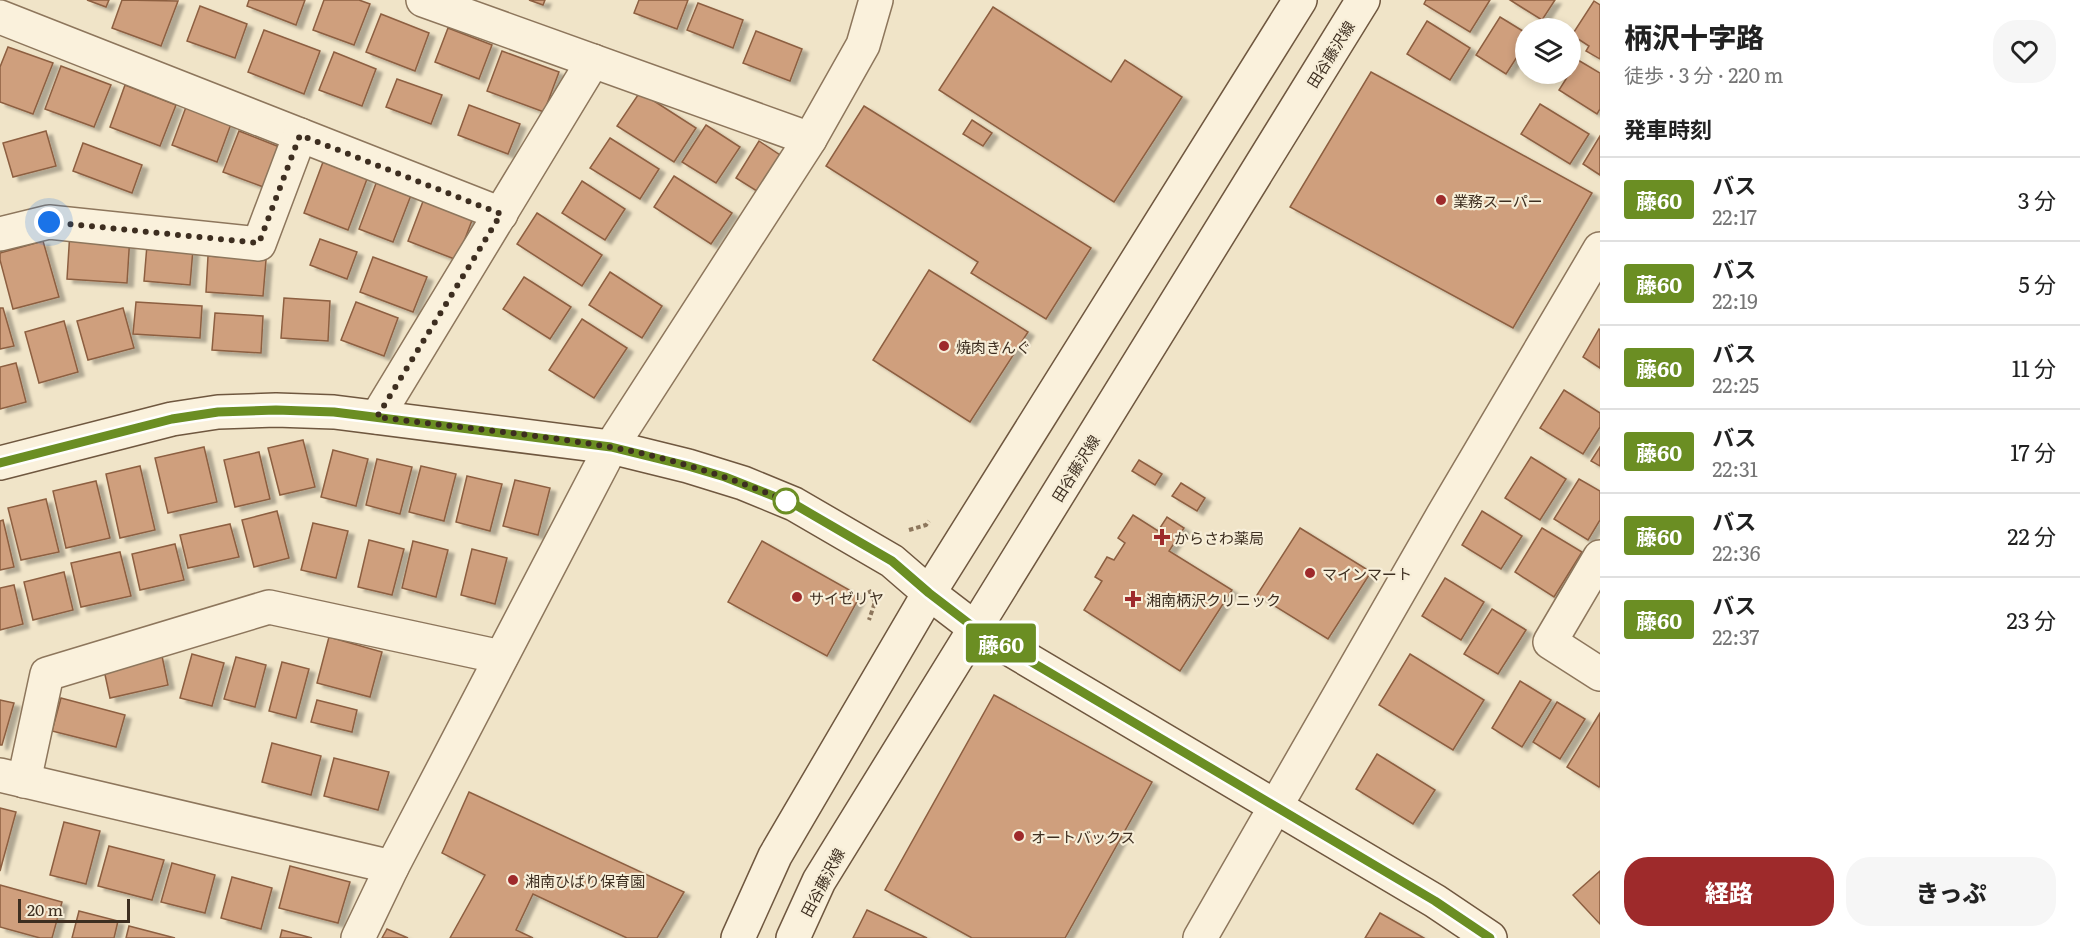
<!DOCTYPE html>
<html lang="ja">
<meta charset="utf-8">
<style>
:root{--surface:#fff;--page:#f6f6f6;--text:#222;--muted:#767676;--line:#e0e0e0;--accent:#9e2a2b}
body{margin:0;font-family:Literata,"Noto Sans JP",serif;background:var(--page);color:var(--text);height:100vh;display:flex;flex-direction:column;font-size:22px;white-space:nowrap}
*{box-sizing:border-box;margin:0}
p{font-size:20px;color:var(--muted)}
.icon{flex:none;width:33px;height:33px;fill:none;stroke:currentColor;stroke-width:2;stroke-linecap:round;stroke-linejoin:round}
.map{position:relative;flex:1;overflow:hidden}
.side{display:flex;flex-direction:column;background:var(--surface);width:480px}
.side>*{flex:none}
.badge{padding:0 12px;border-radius:4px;font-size:21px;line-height:39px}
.tools{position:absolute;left:1515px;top:18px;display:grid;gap:12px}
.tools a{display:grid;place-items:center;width:66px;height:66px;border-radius:50%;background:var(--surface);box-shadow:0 3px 9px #0003;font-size:30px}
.scale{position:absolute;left:18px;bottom:15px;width:112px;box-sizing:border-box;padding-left:6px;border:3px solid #3d2e20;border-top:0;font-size:16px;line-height:21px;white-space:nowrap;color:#3d2e20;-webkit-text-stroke:4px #f7eed8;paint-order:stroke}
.you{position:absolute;width:30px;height:30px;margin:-15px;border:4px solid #fff;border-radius:50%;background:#1a73e8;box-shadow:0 0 0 9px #1a73e833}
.map>.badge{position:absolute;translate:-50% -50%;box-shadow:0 0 0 3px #fff}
h2{padding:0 24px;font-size:22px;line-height:54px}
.round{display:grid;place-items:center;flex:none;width:63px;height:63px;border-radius:24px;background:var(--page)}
.overview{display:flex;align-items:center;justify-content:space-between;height:102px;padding:0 24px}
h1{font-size:28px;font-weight:800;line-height:45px}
.cta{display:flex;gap:12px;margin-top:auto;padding:12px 24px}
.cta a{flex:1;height:69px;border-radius:24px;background:var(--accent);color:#fff;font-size:24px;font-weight:800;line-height:69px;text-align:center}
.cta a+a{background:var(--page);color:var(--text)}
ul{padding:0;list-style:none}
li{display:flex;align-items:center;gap:18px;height:84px;padding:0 24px;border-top:2px solid var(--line)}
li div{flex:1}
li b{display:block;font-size:22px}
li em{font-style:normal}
li .badge{min-width:66px;font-weight:700;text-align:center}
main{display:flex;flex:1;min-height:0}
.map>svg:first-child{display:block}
.building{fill:#cf9f7d;stroke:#8d5f41;stroke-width:1.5;filter:url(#shadow)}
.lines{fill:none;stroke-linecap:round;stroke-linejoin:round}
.street-casing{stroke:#8d765c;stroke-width:36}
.secondary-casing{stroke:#6f573f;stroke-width:36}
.path{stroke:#8d765c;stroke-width:4;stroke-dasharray:4.5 3;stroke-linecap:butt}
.street{stroke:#faf1dc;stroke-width:33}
.secondary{stroke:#faf1dc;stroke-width:33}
.line-casing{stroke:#fff;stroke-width:14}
.line{stroke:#6b8e23;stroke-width:9}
.walk{stroke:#3d2e20;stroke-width:6;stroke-dasharray:0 10.8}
.poi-dot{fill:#9e2a2b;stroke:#f7eed8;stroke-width:2}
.stop-dot{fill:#fff;stroke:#6b8e23;stroke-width:3}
.labels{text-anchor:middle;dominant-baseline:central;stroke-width:4.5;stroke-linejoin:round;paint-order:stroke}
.street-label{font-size:15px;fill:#3d2e20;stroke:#f7eed8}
.poi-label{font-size:15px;fill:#3d2e20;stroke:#f7eed8;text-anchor:start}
</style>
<main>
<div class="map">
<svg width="1600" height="938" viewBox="0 0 1600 938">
<defs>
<filter id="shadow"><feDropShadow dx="6" dy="4" stdDeviation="1.5" flood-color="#0004"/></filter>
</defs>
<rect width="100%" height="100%" fill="#f0e4c8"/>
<g class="building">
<path d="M87,0H109L106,7Z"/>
<path d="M122,0L178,1L161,46L112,28Z"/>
<path d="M249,0H305L296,25L247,6Z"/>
<path d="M324,0H359L370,4L354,45L313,30Z"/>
<path d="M529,0H545L543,5Z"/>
<path d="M639,0H688L677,29L634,13Z"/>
<path d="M1426,0H1490L1470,32L1424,4Z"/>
<path d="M1510,0H1555L1542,20Z"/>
<path d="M1594,1L1600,5V59L1586,51L1589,46L1572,35Z"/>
<path d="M698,3L743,20L733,48L687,30Z"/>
<path d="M200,6L247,24L235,58L187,41Z"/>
<path d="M993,7L1111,82L1125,60L1182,97L1114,202L939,90Z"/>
<path d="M381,14L429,33L415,71L366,52Z"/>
<path d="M1500,17L1526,33V43L1506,74L1476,55Z"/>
<path d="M1427,21L1470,48L1450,80L1407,54Z"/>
<path d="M448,28L492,45L479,79L435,62Z"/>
<path d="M264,30L320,51L304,94L248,72Z"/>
<path d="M756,31L802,49L790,81L743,63Z"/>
<path d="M8,47L53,63L33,114L0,102V67Z"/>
<path d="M502,51L559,72L544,112L487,91Z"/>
<path d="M334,52L376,69L362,106L319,90Z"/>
<path d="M1578,60L1600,73V109L1597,114L1559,90Z"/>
<path d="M61,66L111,85L94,127L45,109Z"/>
<path d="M1371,72L1592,193L1513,328L1290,207Z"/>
<path d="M397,79L442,95L431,124L386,107Z"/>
<path d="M125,85L176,105L160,146L110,127Z"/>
<path d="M640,92L696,128L674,162L617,126Z"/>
<path d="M1540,104L1589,134L1570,164L1521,134Z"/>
<path d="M469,105L520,124L508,154L458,135Z"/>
<path d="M864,106L1091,248L1046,319L971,273L978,262L826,166Z"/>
<path d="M186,107L231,124L217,162L172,145Z"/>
<path d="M972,120L992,133L983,146L963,134Z"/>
<path d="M706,125L740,147L716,183L682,162Z"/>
<path d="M46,131L56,166L13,177L3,143Z"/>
<path d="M239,131L282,148L266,188L223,172Z"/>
<path d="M1600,136V175L1583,164Z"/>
<path d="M610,138L659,169L640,199L590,168Z"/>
<path d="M759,141L783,157L760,193L736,178Z"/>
<path d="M83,143L142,165L132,193L73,171Z"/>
<path d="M323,162L367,179L348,230L304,213Z"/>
<path d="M674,176L732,213L711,244L654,207Z"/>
<path d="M378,178L413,190L393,242L359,229Z"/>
<path d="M582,181L625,209L605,240L562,213Z"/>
<path d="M425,196L474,215L457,260L408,241Z"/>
<path d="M537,213L602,255L582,286L517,244Z"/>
<path d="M70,231L130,235L127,283L67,279Z"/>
<path d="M320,239L357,252L347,279L310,265Z"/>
<path d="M43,241L59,297L13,309L0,260V253Z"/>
<path d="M147,245L193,249L190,285L144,281Z"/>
<path d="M208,256L266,260L263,296L206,292Z"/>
<path d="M373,257L427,277L413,312L360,292Z"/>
<path d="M929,270L1028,332L970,422L873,360Z"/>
<path d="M610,272L662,306L642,338L589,305Z"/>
<path d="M524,277L571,307L550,339L503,309Z"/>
<path d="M284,298L330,301L328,341L281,338Z"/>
<path d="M136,302L202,306L200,338L133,334Z"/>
<path d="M356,302L398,318L384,356L341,340Z"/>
<path d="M0,308H3L14,346L0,349Z"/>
<path d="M123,308L134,348L88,360L77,321Z"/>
<path d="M215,313L263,316L261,353L212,350Z"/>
<path d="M582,319L627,348L594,398L549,370Z"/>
<path d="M64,321L78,372L39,383L25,332Z"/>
<path d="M1599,329L1600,330V368L1583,357Z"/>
<path d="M16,363L26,402L0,409V367Z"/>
<path d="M1564,390L1600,413V427L1583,454L1540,428Z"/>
<path d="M303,440L315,487L280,495L268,448Z"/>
<path d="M204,447L217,502L168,513L155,458Z"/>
<path d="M1600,447V466L1591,461Z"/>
<path d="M333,450L368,459L356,506L321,497Z"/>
<path d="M259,452L270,499L235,507L224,460Z"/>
<path d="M1531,457L1566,479L1540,520L1505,498Z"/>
<path d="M377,459L412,467L400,514L366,505Z"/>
<path d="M1139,460L1162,474L1155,485L1132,471Z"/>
<path d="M140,466L155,530L120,538L106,474Z"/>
<path d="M421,466L456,474L444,521L409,512Z"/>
<path d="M467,476L502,484L490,531L456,522Z"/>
<path d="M1579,479L1600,491V520L1588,540L1554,519Z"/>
<path d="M515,480L550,488L538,535L503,526Z"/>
<path d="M96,481L110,538L66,548L53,491Z"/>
<path d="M1181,483L1205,498L1197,511L1172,496Z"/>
<path d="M46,499L59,552L21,560L8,508Z"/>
<path d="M277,511L289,558L254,567L242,520Z"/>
<path d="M1482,511L1522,536L1501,569L1462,545Z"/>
<path d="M1133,515L1158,531L1167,517L1184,528L1169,551L1232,590L1180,671L1084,610L1102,581L1095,577L1107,557L1114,560L1125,543L1118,538Z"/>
<path d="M3,520L14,567L0,570V521Z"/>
<path d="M313,523L348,531L336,578L301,570Z"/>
<path d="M230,524L239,557L188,568L180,535Z"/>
<path d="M1300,528L1371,572L1328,639L1257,595Z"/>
<path d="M1542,528L1582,552L1554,597L1515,572Z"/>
<path d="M369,540L404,549L392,595L358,587Z"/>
<path d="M413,541L448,550L436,597L402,588Z"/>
<path d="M762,541L860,596L827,656L728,602Z"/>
<path d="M175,544L184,580L140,590L132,554Z"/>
<path d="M472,549L507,558L495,604L461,595Z"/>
<path d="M120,552L131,596L81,607L71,563Z"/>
<path d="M64,572L73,610L33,620L24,582Z"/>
<path d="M1445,578L1484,602L1461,640L1422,616Z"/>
<path d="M14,585L23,624L0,630V588Z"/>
<path d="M1492,609L1526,630L1498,674L1464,654Z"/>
<path d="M329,637L382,652L370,697L317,683Z"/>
<path d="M192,654L224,663L212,706L180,698Z"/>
<path d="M1410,654L1484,700L1453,750L1379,705Z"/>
<path d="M162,656L168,685L110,698L104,670Z"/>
<path d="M236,657L266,665L255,707L224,699Z"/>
<path d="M282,662L309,669L296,718L269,711Z"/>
<path d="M1520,681L1551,700L1522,747L1492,728Z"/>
<path d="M994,695L1152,782L1065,938H972L885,890Z"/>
<path d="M61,698L125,715L116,747L52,731Z"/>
<path d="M0,700L14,703L2,745H0Z"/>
<path d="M317,700L357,710L352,732L311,722Z"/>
<path d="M1557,702L1585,719L1560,759L1533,742Z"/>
<path d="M1600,713V786L1599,787L1567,767Z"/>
<path d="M272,743L321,756L311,795L262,782Z"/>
<path d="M1377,754L1435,790L1413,824L1356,789Z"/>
<path d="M334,758L389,772L378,810L324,796Z"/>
<path d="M469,792L684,892L657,938H627L533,894L516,930L533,938H450L485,875L442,853Z"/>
<path d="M0,808L16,812L0,871Z"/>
<path d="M64,822L100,831L86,884L50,875Z"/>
<path d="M109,846L164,860L152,900L98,886Z"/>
<path d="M172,863L215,875L205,913L161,902Z"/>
<path d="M290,866L350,882L338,923L279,908Z"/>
<path d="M1600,871V924L1573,895Z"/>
<path d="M232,877L272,888L261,929L221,918Z"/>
<path d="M0,885L62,902L52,938H40L0,927Z"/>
<path d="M867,910L927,938H853Z"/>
<path d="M79,911L118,921L114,938H72Z"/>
<path d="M1380,913L1424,938H1365Z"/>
<path d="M129,926L175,938H126Z"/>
<path d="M387,929L408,938H382Z"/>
<path d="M282,930L312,938H280Z"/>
</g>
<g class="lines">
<g class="street-casing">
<g id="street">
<path d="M423,0L810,139"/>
<path d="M0,17L501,214"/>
<path d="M0,234L49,222L259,244L300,135"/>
<path d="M377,417L593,61"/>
<path d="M1600,557L1550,642L1600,674"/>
<path d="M0,775L392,867"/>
<path d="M24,781L47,674L269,607L501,657"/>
<path d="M358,938L392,867L611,447L810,139L863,45L876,0"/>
<path d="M1200,938L1443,515L1600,249"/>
</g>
</g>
<g class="secondary-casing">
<g id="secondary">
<path d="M0,463L172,419L218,412L276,410L334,412L611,447L688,466L743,483L794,504L892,561L929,593L976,629L1435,901L1490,938"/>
<path d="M738,938L775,856L929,593L1300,0"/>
<path d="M793,938L819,881L1363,0"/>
</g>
</g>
<g class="path">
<path d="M909,530L926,525L929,521"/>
<path d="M869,590L875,602L869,620"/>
</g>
<use href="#street" class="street"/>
<use href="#secondary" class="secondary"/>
</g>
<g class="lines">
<g class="line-casing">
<path id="line" d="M0,463L172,419L218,412L276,410L334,412L611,447L688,466L725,477L794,504L892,561L929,593L976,629L1435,901L1490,938"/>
</g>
<use href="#line" class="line"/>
<path class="walk" d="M49,222L259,243L300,135L501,214L377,417C455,427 533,434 610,447C673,458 735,479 794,504L786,501"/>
</g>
<g class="poi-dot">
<circle cx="1441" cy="200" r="6"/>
<circle cx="944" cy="346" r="6"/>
<path d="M1159 528h6v6h6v6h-6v6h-6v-6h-6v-6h6z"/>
<circle cx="1310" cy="573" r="6"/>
<circle cx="797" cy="597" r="6"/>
<path d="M1130 590h6v6h6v6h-6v6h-6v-6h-6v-6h6z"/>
<circle cx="1019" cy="836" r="6"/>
<circle cx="513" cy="880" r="6"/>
</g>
<circle class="stop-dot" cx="786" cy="501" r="12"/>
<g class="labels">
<g class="street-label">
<text transform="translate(1330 54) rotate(-58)">田谷藤沢線</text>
<text transform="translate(1075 468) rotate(-58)">田谷藤沢線</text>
<text transform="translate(822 882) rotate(-62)">田谷藤沢線</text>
</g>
<g class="poi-label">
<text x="1453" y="200">業務スーパー</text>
<text x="956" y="346">焼肉きんぐ</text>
<text x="1174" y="537">からさわ薬局</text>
<text x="1322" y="573">マインマート</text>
<text x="809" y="597">サイゼリヤ</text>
<text x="1146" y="599">湘南柄沢クリニック</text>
<text x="1031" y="836">オートバックス</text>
<text x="525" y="880">湘南ひばり保育園</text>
</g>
</g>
</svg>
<div class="tools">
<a><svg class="icon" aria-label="layers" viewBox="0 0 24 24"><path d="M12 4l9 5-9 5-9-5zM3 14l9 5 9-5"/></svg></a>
</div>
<div class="scale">20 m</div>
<div class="you" style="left:49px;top:222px"></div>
<b class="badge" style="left:1001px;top:643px;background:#6b8e23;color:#fff">藤60</b>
</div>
<section class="side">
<div class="overview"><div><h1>柄沢十字路</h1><p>徒歩 · 3 分 · 220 m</p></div><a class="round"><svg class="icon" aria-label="heart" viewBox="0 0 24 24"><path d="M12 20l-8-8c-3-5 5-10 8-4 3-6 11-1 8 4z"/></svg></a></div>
<h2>発車時刻</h2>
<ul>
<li><span class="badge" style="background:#6b8e23;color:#fff">藤60</span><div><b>バス</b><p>22:17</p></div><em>3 分</em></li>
<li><span class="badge" style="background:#6b8e23;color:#fff">藤60</span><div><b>バス</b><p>22:19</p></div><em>5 分</em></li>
<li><span class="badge" style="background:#6b8e23;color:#fff">藤60</span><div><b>バス</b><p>22:25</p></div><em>11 分</em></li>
<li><span class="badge" style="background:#6b8e23;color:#fff">藤60</span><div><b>バス</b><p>22:31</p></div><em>17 分</em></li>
<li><span class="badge" style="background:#6b8e23;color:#fff">藤60</span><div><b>バス</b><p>22:36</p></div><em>22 分</em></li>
<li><span class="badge" style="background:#6b8e23;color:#fff">藤60</span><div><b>バス</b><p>22:37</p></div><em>23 分</em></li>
</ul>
<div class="cta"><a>経路</a><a>きっぷ</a></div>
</section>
</main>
